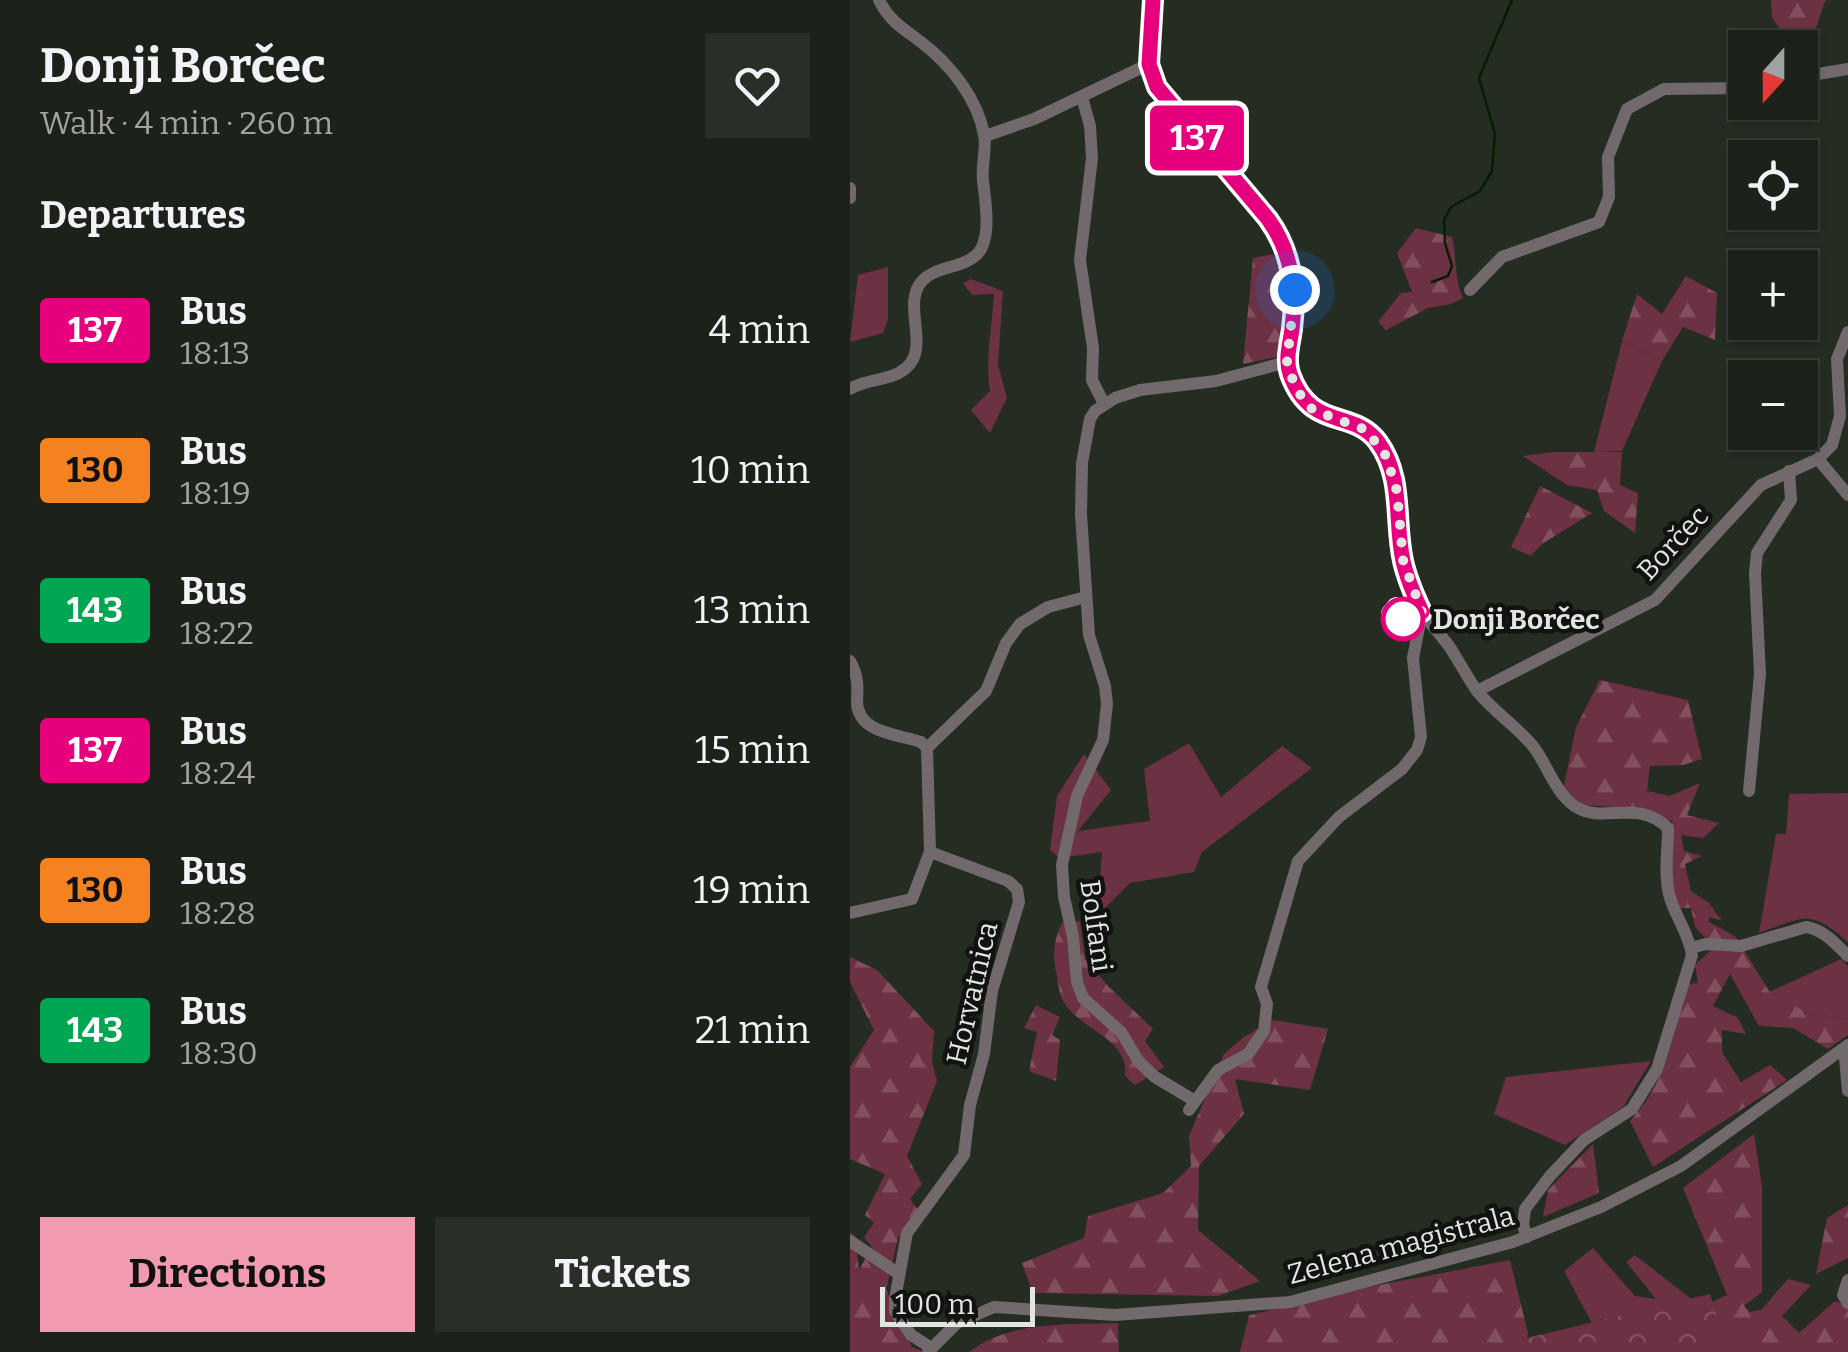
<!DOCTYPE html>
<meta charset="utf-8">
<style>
:root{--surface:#1c211a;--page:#292e27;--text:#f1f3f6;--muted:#a0a3a2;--line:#3a3e39;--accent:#f29aaf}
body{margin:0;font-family:Bitter,serif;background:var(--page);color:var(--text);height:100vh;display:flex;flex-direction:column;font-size:38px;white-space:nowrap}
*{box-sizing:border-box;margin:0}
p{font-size:32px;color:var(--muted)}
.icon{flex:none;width:55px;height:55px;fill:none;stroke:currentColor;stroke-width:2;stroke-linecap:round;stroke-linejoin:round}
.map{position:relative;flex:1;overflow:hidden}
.side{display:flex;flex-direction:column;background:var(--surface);width:850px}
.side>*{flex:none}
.badge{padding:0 20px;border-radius:8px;font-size:35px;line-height:65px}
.needle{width:65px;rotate:201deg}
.fabs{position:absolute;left:878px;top:30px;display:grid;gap:20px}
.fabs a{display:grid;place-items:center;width:90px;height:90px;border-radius:0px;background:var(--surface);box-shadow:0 2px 8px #0004,0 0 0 2px var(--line);font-size:50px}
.scale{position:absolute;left:30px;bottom:25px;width:155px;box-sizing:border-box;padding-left:10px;border:5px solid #e1e6e0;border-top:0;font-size:28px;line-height:35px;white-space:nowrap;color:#e1e6e0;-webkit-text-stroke:8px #10130f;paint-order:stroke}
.you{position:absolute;width:50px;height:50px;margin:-25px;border:8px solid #fff;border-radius:50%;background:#1a73e8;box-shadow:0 0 0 15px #1a73e833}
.map>.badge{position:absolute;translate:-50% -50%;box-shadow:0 0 0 5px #fff}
h2{padding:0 40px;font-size:38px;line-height:90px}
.round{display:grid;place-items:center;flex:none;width:105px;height:105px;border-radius:0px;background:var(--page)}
.headline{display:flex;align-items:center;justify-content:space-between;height:170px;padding:0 40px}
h1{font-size:48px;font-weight:700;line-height:75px}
.action{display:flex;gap:20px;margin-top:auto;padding:20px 40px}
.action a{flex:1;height:115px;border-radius:0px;background:var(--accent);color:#111;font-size:40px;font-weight:700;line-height:115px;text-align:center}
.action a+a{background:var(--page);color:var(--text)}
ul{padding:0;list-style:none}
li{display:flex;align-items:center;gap:30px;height:140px;padding:0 40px}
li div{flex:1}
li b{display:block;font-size:38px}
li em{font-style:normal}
li .badge{min-width:110px;font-weight:700;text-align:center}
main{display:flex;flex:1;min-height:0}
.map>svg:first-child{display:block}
.grass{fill:#6c3142}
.forest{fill:url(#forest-firs)}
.park{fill:url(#park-crowns)}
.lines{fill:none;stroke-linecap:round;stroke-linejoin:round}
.stream{stroke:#041e00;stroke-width:2.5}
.minor{stroke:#71696b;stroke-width:12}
.line-casing{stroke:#fff;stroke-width:22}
.line{stroke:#e6007e;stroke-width:15}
.walk{stroke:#e1e6e0;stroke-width:10;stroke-dasharray:0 18}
.stop-dot{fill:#fff;stroke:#e6007e;stroke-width:5}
.labels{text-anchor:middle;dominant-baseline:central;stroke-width:9;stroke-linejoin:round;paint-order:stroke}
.street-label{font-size:28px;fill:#e1e6e0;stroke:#10130f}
.stop-label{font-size:28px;font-weight:bold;fill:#e1e6e0;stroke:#10130f;text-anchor:start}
</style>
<main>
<section class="side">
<div class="headline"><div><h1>Donji Borčec</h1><p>Walk · 4 min · 260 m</p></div><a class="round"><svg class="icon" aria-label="heart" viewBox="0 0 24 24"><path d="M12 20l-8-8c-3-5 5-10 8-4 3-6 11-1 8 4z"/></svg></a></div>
<h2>Departures</h2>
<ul>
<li><span class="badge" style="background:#e6007e;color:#fff">137</span><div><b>Bus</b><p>18:13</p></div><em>4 min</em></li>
<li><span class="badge" style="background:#f58220;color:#111">130</span><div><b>Bus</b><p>18:19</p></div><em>10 min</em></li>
<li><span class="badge" style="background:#00a651;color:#fff">143</span><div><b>Bus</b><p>18:22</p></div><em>13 min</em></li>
<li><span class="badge" style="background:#e6007e;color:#fff">137</span><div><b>Bus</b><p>18:24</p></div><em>15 min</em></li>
<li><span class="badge" style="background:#f58220;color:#111">130</span><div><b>Bus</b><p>18:28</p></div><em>19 min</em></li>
<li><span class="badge" style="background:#00a651;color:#fff">143</span><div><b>Bus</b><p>18:30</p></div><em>21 min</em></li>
</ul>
<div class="action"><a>Directions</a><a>Tickets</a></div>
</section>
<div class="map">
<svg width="998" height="1352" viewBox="0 0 998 1352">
<defs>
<pattern id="forest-firs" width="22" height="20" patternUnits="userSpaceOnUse" patternTransform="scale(2.5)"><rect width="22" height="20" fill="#6c3142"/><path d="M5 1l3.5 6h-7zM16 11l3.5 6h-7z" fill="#814f5d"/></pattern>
<pattern id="park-crowns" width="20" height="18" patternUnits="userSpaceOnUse" patternTransform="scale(2.5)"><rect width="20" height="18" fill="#6c3142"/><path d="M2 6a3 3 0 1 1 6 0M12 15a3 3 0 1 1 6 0" fill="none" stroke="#814f5d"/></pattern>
</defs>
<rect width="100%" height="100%" fill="#252c22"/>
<g class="grass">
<path d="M38,267V319L33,333L0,342L8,275Z"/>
<path d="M121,279L153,291L148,365L157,398L140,433L121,410L140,391C135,357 142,328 144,294L122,295L113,283Z"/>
<path d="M772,341L812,361L772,451L744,452Z"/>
<path d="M339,743L371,797L432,746L462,768L352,852L344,872L280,883L247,916L252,852L209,858L200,850L207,796L234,754L261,790L228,831L300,821L294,769Z"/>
<path d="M998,793V942C959,908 955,917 909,933L926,834H936L939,794Z"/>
<path d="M991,959L998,966V1020L956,1012L919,992Z"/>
<path d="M801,1061L773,1107L715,1145L644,1114L656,1077Z"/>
<path d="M743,1248L785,1296L806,1299L776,1262L785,1255L849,1305L752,1342L714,1271Z"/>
</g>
<g class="forest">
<path d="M921,0H978L975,1L951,73L950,48L943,47L922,18Z"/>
<path d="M566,228L602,237C607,258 604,279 613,298L601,304L578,308L536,330L528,322L551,293L562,292L547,253Z"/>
<path d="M423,254L438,286L427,357L393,364L403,258Z"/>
<path d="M836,276L867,293L865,340L833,327L812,361L772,341L787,294L812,314Z"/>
<path d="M704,452H772L770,485L788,493L785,533L754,511L747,490L717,485L673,456Z"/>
<path d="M690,486L742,513L692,544L681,556L661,547Z"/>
<path d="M750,680L838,700L852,759L833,765L800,766L797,791L820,796L850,783L837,815L869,823L853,838L831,835L834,851L852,856L835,864L841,891L859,903L872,921L859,917V922L886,937L919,991L956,1012L998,1020V1035L978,1049L943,1028L909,1026L880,974L863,1006L888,1018L896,1034L872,1030V1052L891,1082L920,1065L937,1080L803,1167L780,1121C819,1079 821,1036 838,984L848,983L845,965L864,947L845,927L841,908H830L822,887V821L762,807L734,805L713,790L726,727Z"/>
<path d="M230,921L235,959L257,985L303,1029L295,1041L314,1067L285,1085L275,1076C280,1037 227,1030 212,999C209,993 208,983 207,976C202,953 203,944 212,923Z"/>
<path d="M0,957L27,970L84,1031L82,1062L87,1081L57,1156L72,1184L60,1199L68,1210L48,1238L36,1289L62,1347L75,1352H0V1232L5,1236L9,1270L22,1247L14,1237L24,1223L15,1215L35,1174L0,1159V1067L24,1030L0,982Z"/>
<path d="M186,1005L210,1017L202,1035L210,1040L206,1081L179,1071L187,1032L174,1028Z"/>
<path d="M423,1020L478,1029L460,1090L385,1079L394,1114L349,1166L348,1230L410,1281L368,1296L183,1293L172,1263L234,1238L238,1216L313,1193L341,1166L339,1136L374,1054L394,1037Z"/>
<path d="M904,1134L912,1187V1292L894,1306L900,1312L911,1310L938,1279L961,1285L932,1316L949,1333L985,1301L998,1306V1352H755L877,1295L833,1188Z"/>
<path d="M743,1144L749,1193L693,1217L698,1190Z"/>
<path d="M998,1205V1258L966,1274L977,1218Z"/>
<path d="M660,1260L678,1333L675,1352H390L399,1315L519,1287Z"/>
<path d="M268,1323L269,1352H119C162,1320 216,1325 268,1323Z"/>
</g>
<path class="park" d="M860,1294L878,1352H619Z"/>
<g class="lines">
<path class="stream" d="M582,282L598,276L602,266L595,243L594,220L601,207L630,191L642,171L645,134L629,78L662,0"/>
<g class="minor">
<path d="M303,0L299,64L307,87L418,219C451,264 444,311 437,362C455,438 502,405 528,442C562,492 541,558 571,610C579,623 590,634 599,646C609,661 617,677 627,691C643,711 665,725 682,745C698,764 706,799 732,810C758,821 790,800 818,828C818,849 814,873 819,894C824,915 839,933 842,955L807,1069L782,1109L734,1140L700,1176L675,1209L673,1225L677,1237"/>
<path d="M950,77L998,69"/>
<path d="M232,97L240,126L242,158L230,260L243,348L242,380L254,404"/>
<path d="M135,136L184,119L299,64"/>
<path d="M0,188V198"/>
<path d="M620,290L652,257L749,222L759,197L758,157L777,109L814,89L895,88"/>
<path d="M0,389C17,378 42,381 56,368C81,347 51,304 72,281C86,265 119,269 131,249C141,231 135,200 133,181C131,166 137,149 134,135C128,99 100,64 71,42C54,29 39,21 29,0"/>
<path d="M968,459L998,495"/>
<path d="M0,661C8,675 8,685 7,701C7,733 47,734 71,742L77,748L80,852L62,899L0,913"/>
<path d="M627,691L805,600L911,485L968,459L982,445L990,416L987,359L998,332"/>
<path d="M77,748L136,691L156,643L170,624L198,607L236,597"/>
<path d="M899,791L910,674L905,573L907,553L941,500L939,471"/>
<path d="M80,852L158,881L167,889L169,902L142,991L134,1054L120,1105L114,1155L57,1233L45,1299V1311L61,1335L80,1347"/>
<path d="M841,948L856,944L891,946L956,927C974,930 985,943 998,956"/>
<path d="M994,1048L998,1091"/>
<path d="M345,1101L305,1077L289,1062L271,1032L233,998L227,982L223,937L214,897L212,865L227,796L253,740L257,704L255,686L239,635L231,514L232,463L240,419L245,411L265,398L290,390L366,381L437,362"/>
<path d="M339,1110L368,1070L398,1054L414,1031L417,1004L411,987L448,861L489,817L552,769L567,750L571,737L563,658L572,612"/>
<path d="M0,1241L49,1274"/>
<path d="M998,1280L993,1295L998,1303"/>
<path d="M78,1352L107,1323L144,1307L265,1315L440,1302L663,1242L751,1207L831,1166L998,1045"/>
</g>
</g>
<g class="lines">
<g class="line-casing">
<path id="line" d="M303,0L299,64L307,87L418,219C442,252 447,289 442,329C440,344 435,359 440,374C461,432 503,408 528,442C554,478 544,520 553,561C557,579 564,595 572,612L544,622L542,614L547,608"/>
</g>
<use href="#line" class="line"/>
<path class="walk" d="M445,290L437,362L439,372L453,400L463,410L516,430L536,456L547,491L553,560L572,612L553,619"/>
</g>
<circle class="stop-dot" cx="553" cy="619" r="20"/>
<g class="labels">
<g class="street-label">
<text transform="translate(823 543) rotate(-47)">Borčec</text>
<text transform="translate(246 926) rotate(82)">Bolfani</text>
<text transform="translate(122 993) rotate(-77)">Horvatnica</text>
<text transform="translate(551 1245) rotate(-15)">Zelena magistrala</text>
</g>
<g class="stop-label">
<text x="583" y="619">Donji Borčec</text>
</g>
</g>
</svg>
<div class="fabs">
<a><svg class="needle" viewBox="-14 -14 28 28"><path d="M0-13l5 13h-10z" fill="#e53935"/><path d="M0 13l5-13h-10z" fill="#a0a3a2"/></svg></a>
<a><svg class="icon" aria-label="locate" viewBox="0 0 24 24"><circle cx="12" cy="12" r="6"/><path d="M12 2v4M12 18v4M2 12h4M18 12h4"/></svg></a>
<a>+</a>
<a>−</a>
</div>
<div class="scale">100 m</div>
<div class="you" style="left:445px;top:290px"></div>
<b class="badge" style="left:347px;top:138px;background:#e6007e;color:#fff">137</b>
</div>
</main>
